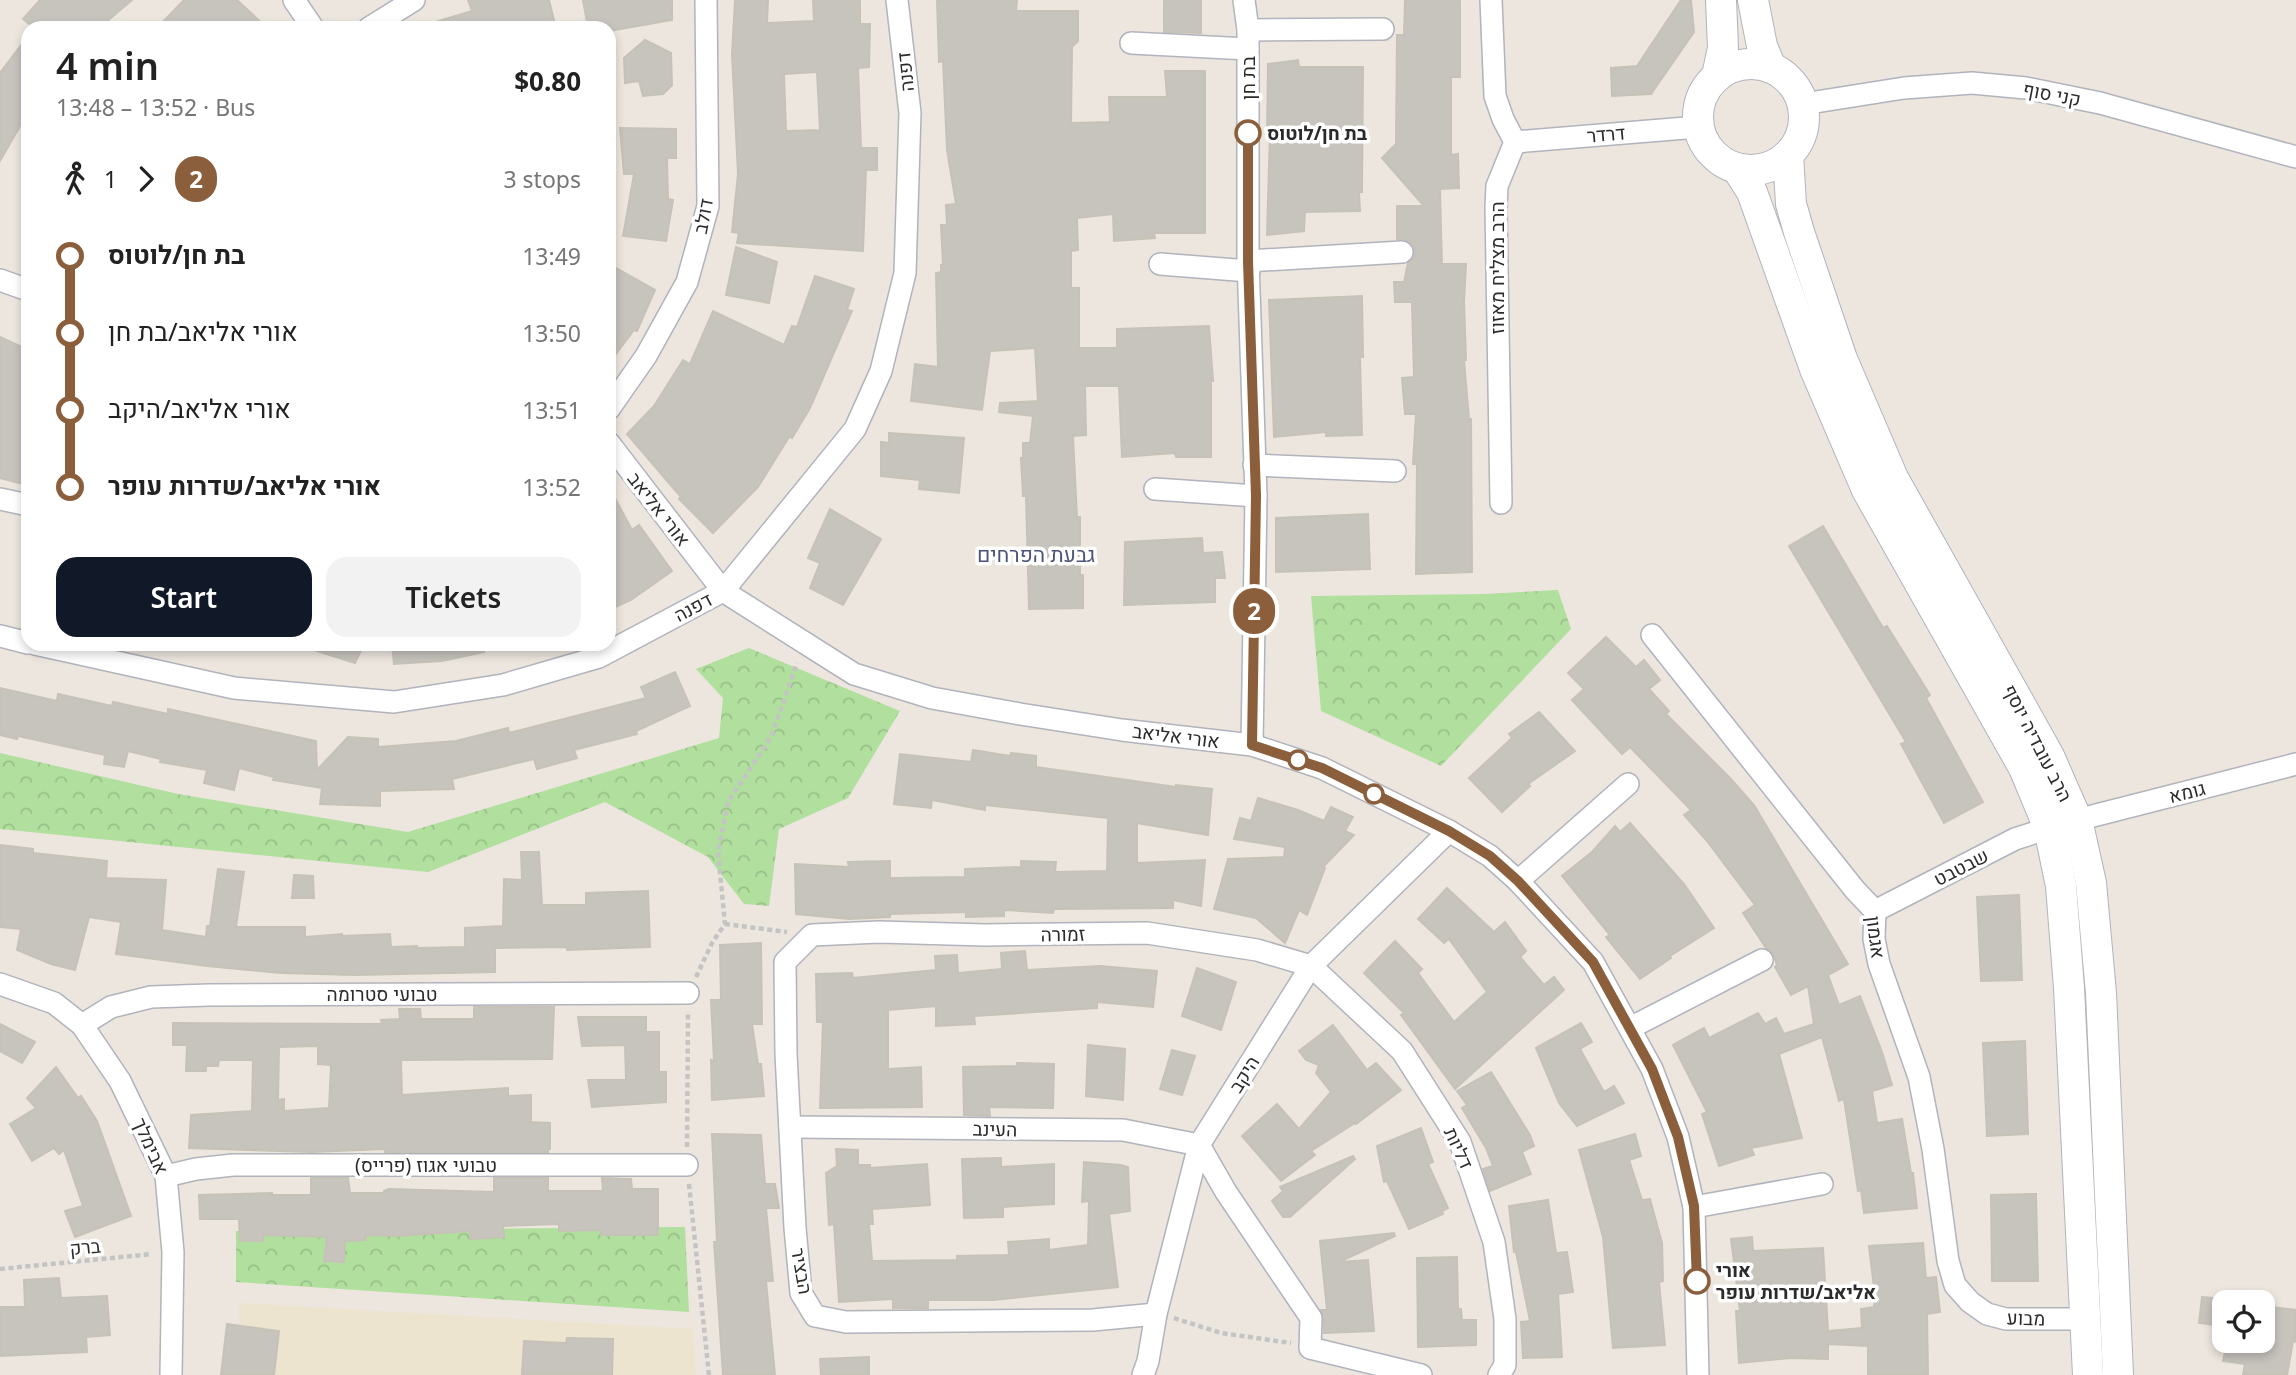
<!DOCTYPE html>
<meta charset="utf-8">
<style>
:root{--surface:#fff;--page:#f2f2f2;--text:#222;--muted:#767676;--accent:#111827}
body{margin:0;font-family:"Noto Sans",Heebo,sans-serif;background:var(--page);color:var(--text);height:100vh;display:flex;flex-direction:column;font-size:26px;white-space:nowrap}
*{box-sizing:border-box;margin:0}
p{font-size:23px;color:var(--muted)}
.icon{flex:none;width:38px;height:38px;fill:none;stroke:currentColor;stroke-width:2;stroke-linecap:round;stroke-linejoin:round}
.map{position:relative;flex:1;overflow:hidden}
.panel{position:absolute;left:21px;top:21px;width:595px;height:630px;display:flex;flex-direction:column;background:var(--surface);border-radius:21px;box-shadow:0 4px 10px #0003}
.panel>*{flex:none}
.badge{padding:0 14px;border-radius:23px;font-size:24px;line-height:46px}
.fabs{position:absolute;left:2212px;top:1290px;display:grid;gap:14px}
.fabs a{display:grid;place-items:center;width:63px;height:63px;border-radius:14px;background:var(--surface);box-shadow:0 4px 10px #0003;font-size:35px}
.map>.badge{position:absolute;translate:-50% -50%;box-shadow:0 0 0 4px #fff}
.legs{display:flex;align-items:center;gap:10px;height:77px;padding:0 35px;font-size:23px}
.legs p{margin-inline-start:auto}
.headline{display:flex;align-items:center;justify-content:space-between;height:119px;padding:0 35px}
h1{font-size:38px;font-weight:600;line-height:52px}
.cta{display:flex;gap:14px;margin-top:auto;padding:14px 35px}
.cta a{flex:1;height:80px;border-radius:21px;background:var(--accent);color:#fff;font-size:28px;font-weight:600;line-height:80px;text-align:center}
.cta a+a{background:var(--page);color:var(--text)}
ul{padding:0 35px;list-style:none}
li{display:flex;align-items:center;gap:24px;height:77px;font-size:26px}
li i{display:grid;place-items:center;width:10px;height:100%;margin:0 9px;background:currentColor}
li i::after{content:'';width:18px;height:18px;margin:-9px;border:5px solid;border-radius:50%;background:var(--surface)}
li p{margin-inline-start:auto}
li:first-child i{background:linear-gradient(#0000 50%,currentColor 0)}
li:last-child i{background:linear-gradient(currentColor 50%,#0000 0)}
.map>svg:first-child{display:block}
.education{fill:#ece4ce}
.forest{fill:url(#forest-crowns)}
.building{fill:#c7c3bd;stroke:#c7c2b8;stroke-width:2;fill-rule:evenodd}
.lines{fill:none;stroke-linecap:round;stroke-linejoin:round}
.street-casing{stroke:#b1b3bd;stroke-width:24}
.secondary-casing{stroke:#b1b3bd;stroke-width:32}
.path{stroke:#c4c4c4;stroke-width:4.5;stroke-dasharray:5 3.5;stroke-linecap:butt}
.street{stroke:#fff;stroke-width:21}
.secondary{stroke:#fff;stroke-width:30}
.line-1-casing{stroke:#fff;stroke-width:16}
.line-1{stroke:#8b5e3c;stroke-width:10}
.stop-1-dot{fill:#fff;stroke:#8b5e3c;stroke-width:3.5}
.labels{text-anchor:middle;dominant-baseline:central;stroke-width:7;stroke-linejoin:round;paint-order:stroke}
.street-label{font-size:19px;fill:#2b2b2b;stroke:#fff}
.stop-label{font-size:19px;font-weight:bold;fill:#2b2b2b;stroke:#fff;text-anchor:start}
.neighbourhood-label{font-size:21px;fill:#4e5479;stroke:#fff}
</style>
<div class="map">
<svg width="2296" height="1375" viewBox="0 0 2296 1375">
<defs>
<pattern id="forest-crowns" width="20" height="18" patternUnits="userSpaceOnUse" patternTransform="scale(1.75)"><rect width="20" height="18" fill="#b1df9e"/><path d="M2 6a3 3 0 1 1 6 0M12 15a3 3 0 1 1 6 0" fill="none" stroke="#98c088"/></pattern>
</defs>
<rect width="100%" height="100%" fill="#ece6de"/>
<path class="education" d="M239,1303L693,1329L696,1375H240Z"/>
<g class="forest">
<path d="M1558,590L1571,629L1441,766L1321,711L1311,596L1485,594Z"/>
<path d="M749,648L900,711L848,798L779,829L769,906L744,904L708,857L605,802L428,872L0,829V753L178,794L408,832L719,738L723,698L696,669Z"/>
<path d="M685,1227L689,1312L236,1282V1231Z"/>
</g>
<g class="building">
<path d="M40,0H132L99,28H34L23,19Z"/>
<path d="M184,0H237L267,28H157Z"/>
<path d="M468,0H549L556,28H432V23L472,11Z"/>
<path d="M583,0H672V20L609,31V28H588Z"/>
<path d="M735,0H768L767,23L814,21L813,0H860V24H870L869,67L858,68L861,148H877V170H866L863,251L737,243L739,233L732,232L738,174L732,54ZM817,72L820,130L786,131L784,74Z"/>
<path d="M937,0H1017L1016,11H1078V41L1072,47L1071,123L1110,122L1109,97H1167L1165,71H1205V233H1154L1155,238L1114,241L1113,214L1077,218L1078,250L1071,251V288H1079V348H1117V329L1209,326L1213,381H1211V457H1176L1175,453L1122,457L1119,386H1085L1086,435L1073,436L1077,517H1080V575H1083V608L1029,609L1026,496H1023L1021,458H1023V443H1030L1033,416L999,412L1000,403L1038,401L1035,348L990,351L982,410L911,401L915,364L938,367L936,273L941,272V265H943L941,225H947L946,205L956,204L947,150L943,61L939,62Z"/>
<path d="M1164,0H1201V33L1164,32Z"/>
<path d="M1405,0H1460V77H1451V155L1458,154L1459,188L1440,189L1442,264H1466L1464,302L1466,360H1464L1469,419H1471L1472,572L1416,574L1417,464H1413L1416,414H1405L1402,378L1414,377L1412,302H1395L1394,282H1404L1408,263L1413,258L1415,252L1413,245L1408,241L1397,239V206H1424L1382,158L1396,144L1397,35H1404Z"/>
<path d="M1681,0H1691L1694,32L1651,94L1612,96L1611,68L1637,66Z"/>
<path d="M28,36V112L0,161V73Z"/>
<path d="M645,40L671,53L672,85L663,94L643,96L639,81L625,83L624,58Z"/>
<path d="M1298,60L1299,67H1363L1362,192H1359L1360,211L1305,212L1304,231L1267,235L1270,131H1267L1268,64Z"/>
<path d="M620,128L676,129V158H667L668,199L673,200L666,241L623,236L634,174H624Z"/>
<path d="M736,247L777,262L769,303L726,295Z"/>
<path d="M609,264L655,290L637,331L634,330L609,363Z"/>
<path d="M815,276L854,289L847,310L852,311L810,408L792,438L789,437L758,487L713,533L679,499L681,497L627,434L654,406L683,360L690,364L713,311L784,345L792,326L797,327Z"/>
<path d="M1362,296L1363,357H1360L1362,435L1326,436V432L1274,437L1269,300Z"/>
<path d="M0,337L28,350V464L23,484L0,478Z"/>
<path d="M889,433L964,438L959,493L919,489L920,480L881,476V442L889,443Z"/>
<path d="M609,487L632,530L639,525L672,571L631,600L609,610Z"/>
<path d="M830,509L881,539L843,605L810,588L820,563L808,558Z"/>
<path d="M1368,514L1370,569L1276,572V518Z"/>
<path d="M1823,526L1883,628L1887,626L1930,695L1926,698L1983,802L1944,823L1901,744L1906,742L1789,546Z"/>
<path d="M1202,538L1203,553L1222,552L1225,578H1215V602L1124,605L1125,542Z"/>
<path d="M1606,637L1636,667L1644,660L1660,680L1649,689L1669,711L1666,714L1730,778L1754,805L1848,964L1828,975L1839,1005L1860,996L1882,1052L1892,1085L1872,1091L1877,1123L1902,1119L1911,1173H1913L1917,1208L1864,1213L1861,1190L1858,1191L1844,1099L1839,1101L1822,1037L1779,1054L1802,1138L1751,1148L1754,1155L1719,1166L1702,1114L1707,1112L1673,1045L1704,1028L1709,1038L1758,1013L1765,1024L1776,1018L1784,1034L1814,1024L1808,986L1791,995L1775,967L1777,965L1773,953L1766,948L1743,913L1755,905L1707,841L1684,815L1691,810L1630,747L1622,754L1572,700L1584,689L1568,673Z"/>
<path d="M309,644H364L355,663L308,648Z"/>
<path d="M392,644H483L484,652L442,661L394,664Z"/>
<path d="M675,672L690,706L636,731L637,734L574,750L577,758L537,769L534,759L452,779L454,789L380,791V806L320,804L322,788L273,780L274,777L239,768L234,790L204,783L207,770L160,762L161,759L128,751L124,767L104,764L105,755L18,736L17,739L0,735V688L57,701L58,694L112,706L113,702L168,714V709L316,741L317,770L348,737L378,739V747L456,741L508,728L509,733L646,698L641,687Z"/>
<path d="M1539,712L1575,751L1528,784L1530,786L1502,812L1469,778L1512,738L1509,734Z"/>
<path d="M973,750L1010,756L1011,753L1036,756V767L1176,787V785L1212,789L1208,835L1137,823V863L1205,860L1201,906L1173,900V908L1054,909L1053,913L1004,910V916L966,917V912L890,914V917L849,919L796,914L795,864L849,867L848,862L890,861V878L965,877V869L1021,867V861L1056,862L1055,872L1107,871L1108,818L985,805V810L932,800L931,808L894,804L900,754L971,762Z"/>
<path d="M1258,798L1298,810L1324,821L1331,807L1353,817L1345,831L1354,835L1323,867L1325,868L1307,915L1299,910L1285,943L1256,918L1214,909L1228,859L1284,857L1285,847L1234,839L1240,818L1251,821Z"/>
<path d="M1630,823L1684,884L1714,928L1670,956L1671,958L1640,979L1606,937L1610,935L1562,876L1592,852L1615,826L1620,832Z"/>
<path d="M0,845L33,849V853L107,861L106,878L166,880L162,930L206,937L207,926H210L218,869L244,872L236,927H305V937L342,934V936L390,934L391,947L417,946V948L465,947V928L503,926L504,879L522,880L521,852H539L542,905H586V893L648,891L650,947L567,950V947L495,948V972L355,975L281,973L207,966L116,954L121,922L89,917L75,970L51,964L17,950L21,929L0,927Z"/>
<path d="M294,875L313,876L314,898H292Z"/>
<path d="M1447,888L1494,932L1505,922L1526,951L1520,957L1544,985L1554,977L1564,990L1455,1089L1401,1015L1404,1013L1364,973L1395,941L1422,969L1418,973L1454,1022L1487,992L1449,939L1444,943L1418,919Z"/>
<path d="M2019,895L2022,980L1981,981L1977,897Z"/>
<path d="M761,943L762,1024H752L758,1064H761L764,1096L712,1100L711,1060L714,1061L711,1000H721L720,945Z"/>
<path d="M1025,951L1027,970L1100,966L1157,971L1153,1007L1097,1002V1008L974,1016L975,1024L936,1026V1006L888,1010V1069L921,1067L922,1107L820,1108L823,1022H817L816,974L852,973L853,978L936,970L935,956L957,955L958,973L1002,969L1001,953Z"/>
<path d="M1197,968L1236,982L1221,1030L1182,1016Z"/>
<path d="M474,1007H554L552,1059L401,1060L402,1095L508,1088V1096L531,1095V1122L550,1123V1149H548V1152H385V1149L311,1152L189,1148L191,1115L252,1111L253,1060H219L218,1066H206V1071H186L187,1045H173V1023L382,1024L381,1020L400,1019L399,1009H420L421,1019H474ZM318,1046V1064L331,1065L329,1108L284,1111V1099L278,1100L279,1047Z"/>
<path d="M578,1017H646V1032H659V1072H666V1102L592,1107L588,1080H626L625,1045L582,1046Z"/>
<path d="M1581,1023L1592,1042L1580,1049L1604,1092L1614,1086L1624,1103L1577,1126L1559,1103L1536,1048Z"/>
<path d="M0,1024L35,1042L22,1063L0,1051Z"/>
<path d="M1333,1025L1367,1070L1376,1063L1401,1090L1356,1124L1355,1123L1311,1151L1315,1155L1281,1181L1242,1136L1277,1104L1299,1129L1331,1092L1316,1073L1319,1065L1306,1060L1299,1051Z"/>
<path d="M2025,1041L2028,1134L1987,1136L1983,1043Z"/>
<path d="M1088,1045L1125,1049L1123,1100L1086,1096Z"/>
<path d="M1172,1050L1195,1056L1182,1095L1160,1089Z"/>
<path d="M1017,1063L1054,1064L1053,1108L989,1107L990,1116L964,1115L963,1067L1017,1066Z"/>
<path d="M56,1067L78,1098L81,1096L97,1121L131,1216L75,1237L65,1211L83,1206L64,1150L59,1154L54,1148L32,1161L10,1124L36,1108L27,1098Z"/>
<path d="M1491,1072L1530,1135L1534,1146L1522,1152L1531,1174L1490,1191L1483,1169L1493,1166L1486,1148L1462,1108L1467,1105L1457,1091Z"/>
<path d="M1421,1128L1433,1162L1428,1164L1448,1208L1442,1211L1443,1214L1409,1229L1387,1181L1384,1182L1377,1146Z"/>
<path d="M712,1134L761,1135L765,1184H775L779,1208H766L773,1281H766L775,1375H723L714,1242H717Z"/>
<path d="M1635,1134L1641,1156L1629,1160L1642,1200L1650,1199L1662,1243L1663,1281L1659,1282L1665,1345L1613,1348L1603,1237L1579,1150Z"/>
<path d="M836,1149L858,1150V1165H870V1168L927,1164L930,1205L872,1209L873,1224H869L872,1261L957,1260V1256L1009,1255L1008,1242L1049,1239V1250L1088,1245L1089,1201L1082,1202L1084,1162L1121,1165L1128,1167L1130,1211L1109,1214L1118,1287L993,1300H928V1308H893V1299L839,1302L834,1224L829,1225L826,1173L837,1166Z"/>
<path d="M1353,1156L1355,1159L1290,1217H1283L1272,1201L1283,1191L1280,1187Z"/>
<path d="M1001,1158V1167L1054,1164V1204L1003,1207V1217L964,1218L962,1159Z"/>
<path d="M311,1178H348L350,1193H384V1191L389,1189L494,1192V1178H548V1191H603L602,1178L631,1179L632,1189H658V1235H601V1230L559,1231V1224L503,1226L504,1237L470,1239V1231L397,1236L366,1235V1240L345,1241L344,1262L324,1261L327,1237L263,1235V1241H240L239,1219H200L199,1195L272,1193V1195H311Z"/>
<path d="M2036,1194L2038,1281H1992L1991,1195Z"/>
<path d="M1548,1200L1556,1253L1567,1252L1573,1292L1558,1294L1562,1357L1523,1358L1521,1322L1530,1321L1516,1252H1514L1509,1206Z"/>
<path d="M1394,1233L1395,1236L1339,1262L1368,1260L1374,1331L1324,1333V1318L1321,1310H1327L1320,1241Z"/>
<path d="M1752,1237L1753,1251L1823,1248L1828,1331L1862,1328L1861,1309L1874,1307L1875,1296L1869,1246L1923,1243L1926,1278L1936,1277L1940,1312L1927,1314L1928,1375H1868V1346L1828,1344V1359L1790,1358L1739,1363L1736,1311H1740L1731,1239Z"/>
<path d="M1457,1257L1458,1309H1461L1462,1320H1476V1345L1418,1347L1417,1258Z"/>
<path d="M59,1278L61,1298L107,1296L110,1335L86,1337L87,1352L0,1356V1307H25L24,1280Z"/>
<path d="M2202,1297L2224,1299V1326L2199,1323Z"/>
<path d="M2263,1306L2296,1310V1342L2293,1341L2287,1375H2243L2245,1364L2223,1361L2227,1342L2263,1347Z"/>
<path d="M227,1324L279,1331L274,1375H221Z"/>
<path d="M567,1338L613,1339L612,1375L522,1374L524,1341L566,1343Z"/>
<path d="M869,1357V1375H821L820,1359Z"/>
</g>
<g class="lines">
<g class="street-casing">
<g id="street">
<path d="M294,0L313,28"/>
<path d="M1244,0L1248,30V261L1256,496L1252,745"/>
<path d="M1491,0L1495,96L1503,119L1515,142L1497,186L1496,208L1501,503"/>
<path d="M369,28L414,0"/>
<path d="M1248,30L1383,29"/>
<path d="M1131,43L1248,49"/>
<path d="M1803,104L1904,88L1972,83L2026,88L2100,103L2296,157"/>
<path d="M1515,142L1698,127"/>
<path d="M1248,261L1402,252"/>
<path d="M1160,264L1249,271"/>
<path d="M0,280L28,290"/>
<path d="M609,409L646,356L687,282L708,206L706,0"/>
<path d="M609,443L723,591L854,674L932,698L1020,714L1122,730L1252,745L1322,768L1449,831L1490,856L1518,881L1593,962L1652,1069L1678,1137L1694,1207L1698,1375"/>
<path d="M1254,465L1395,471"/>
<path d="M1155,489L1256,496"/>
<path d="M0,499L28,505"/>
<path d="M1652,635L1855,890L1875,911L1874,939L1879,964L1919,1077L1933,1149L1948,1261L1955,1285L1970,1302L1987,1314L2006,1319H2085"/>
<path d="M0,636L28,643"/>
<path d="M35,644L234,688L394,702L503,685L599,657L723,591L855,429L881,371L905,273L910,113L897,0"/>
<path d="M2077,820L2296,764"/>
<path d="M1518,881L1628,784"/>
<path d="M1875,911L2015,839L2049,828"/>
<path d="M0,984L54,1003L82,1025L120,1081L166,1176L173,1252L171,1375"/>
<path d="M82,1025L111,1007L151,997L209,995L688,993"/>
<path d="M1630,1028L1762,960"/>
<path d="M790,1127L1123,1130L1199,1145L1226,1192L1311,1318L1310,1348L1421,1375"/>
<path d="M166,1176L196,1169L233,1165H687"/>
<path d="M1694,1207L1822,1184"/>
<path d="M1156,1314L1093,1320L846,1322L815,1316L801,1293L795,1228L786,1054L785,962L812,935L879,932L985,935L1147,933L1257,950L1311,966L1402,1051L1460,1142L1494,1242L1505,1319V1365L1499,1375"/>
<path d="M1143,1375L1148,1361L1156,1314L1199,1145L1311,966L1449,831"/>
</g>
</g>
<g class="secondary-casing">
<g id="secondary">
<path d="M1753,0L1762,46L1771,68"/>
<circle cx="1751" cy="117" r="53"/>
<path d="M1717,76L1723,48L1721,0"/>
<path d="M1788,155L1791,204L1799,232L1842,359L1893,478L2049,756L2077,820L2091,883L2101,993L2118,1375"/>
<path d="M1738,170L1752,192L1815,369L1867,490L2024,768L2049,828L2061,886L2069,988L2088,1375"/>
</g>
</g>
<g class="path">
<path d="M725,924L787,932"/>
<path d="M696,977L712,943L725,924L718,852L728,802L771,737L797,663"/>
<path d="M687,1147L688,1012"/>
<path d="M689,1184L709,1375"/>
<path d="M0,1269L152,1254"/>
<path d="M1174,1318L1221,1333L1291,1343"/>
</g>
<use href="#street" class="street"/>
<use href="#secondary" class="secondary"/>
</g>
<g class="lines">
<g class="line-1-casing">
<path id="line-1" d="M1248,133V261L1256,496L1252,745L1322,768L1449,831L1490,856L1518,881L1593,962L1652,1069L1678,1137L1694,1206L1697,1281"/>
</g>
<use href="#line-1" class="line-1"/>
</g>
<g class="stop-1-dot">
<circle cx="1248" cy="133" r="12"/>
<circle cx="1298" cy="760" r="9"/>
<circle cx="1374" cy="794" r="9"/>
<circle cx="1697" cy="1281" r="12"/>
</g>
<g class="labels">
<g class="street-label">
<text transform="translate(905 72) rotate(-96)">דפנה</text>
<text transform="translate(1248 78) rotate(-90)">בת חן</text>
<text transform="translate(2052 94) rotate(11)">קני סוף</text>
<text transform="translate(1606 134) rotate(-5)">דרדר</text>
<text transform="translate(703 216) rotate(-79)">דולב</text>
<text transform="translate(1497 268) rotate(-90)">הרב מצליח מאזוז</text>
<text transform="translate(659 509) rotate(52)">אורי אליאב</text>
<text transform="translate(693 607) rotate(-28)">דפנה</text>
<text transform="translate(1176 736) rotate(7)">אורי אליאב</text>
<text transform="translate(2038 743) rotate(63)">הרב עובדיה יוסף</text>
<text transform="translate(2187 792) rotate(-14)">גומא</text>
<text transform="translate(1961 867) rotate(-27)">שבטבט</text>
<text transform="translate(1063 934) rotate(-1)">זמורה</text>
<text transform="translate(1876 937) rotate(83)">אגמון</text>
<text x="382" y="994">טבועי סטרומה</text>
<text transform="translate(1244 1074) rotate(-58)">היקב</text>
<text transform="translate(995 1129) rotate(1)">העינב</text>
<text transform="translate(151 1146) rotate(66)">אבימלך</text>
<text transform="translate(1459 1148) rotate(65)">דליות</text>
<text x="426" y="1165">טבועי אגוז (פרייס)</text>
<text transform="translate(85 1247) rotate(-6)">ברק</text>
<text transform="translate(802 1271) rotate(80)">הבציר</text>
<text transform="translate(2026 1318) rotate(2)">מבוע</text>
</g>
<g class="stop-label">
<text x="1267" y="133">בת חן/לוטוס</text>
<text x="1716" y="1270">אורי<tspan x="1716" dy="22">אליאב/שדרות עופר</tspan></text>
</g>
<g class="neighbourhood-label">
<text x="1036" y="554">גבעת הפרחים</text>
</g>
</g>
</svg>
<div class="fabs">
<a><svg class="icon" aria-label="locate" viewBox="0 0 24 24"><circle cx="12" cy="12" r="6"/><path d="M12 2v4M12 18v4M2 12h4M18 12h4"/></svg></a>
</div>
<b class="badge" style="left:1254px;top:611px;background:#8b5e3c;color:#fff">2</b>
<section class="panel">
<div class="headline"><div><h1>4 min</h1><p>13:48 – 13:52 · Bus</p></div><b>$0.80</b></div>
<div class="legs"><svg class="icon" aria-label="walk" viewBox="0 0 24 24"><circle cx="13" cy="4" r="2"/><path d="M13 8l-2 6 4 7M11 14l-3 7M7 12l3-4h3l4 4"/></svg>1<svg class="icon" aria-label="forward" viewBox="0 0 24 24"><path d="M9 5l7 7-7 7"/></svg><b class="badge" style="background:#8b5e3c;color:#fff">2</b><p>3 stops</p></div>
<ul>
<li><i style="color:#8b5e3c"></i><b>בת חן/לוטוס</b><p>13:49</p></li>
<li><i style="color:#8b5e3c"></i><span>אורי אליאב/בת חן</span><p>13:50</p></li>
<li><i style="color:#8b5e3c"></i><span>אורי אליאב/היקב</span><p>13:51</p></li>
<li><i style="color:#8b5e3c"></i><b>אורי אליאב/שדרות עופר</b><p>13:52</p></li>
</ul>
<div class="cta"><a>Start</a><a>Tickets</a></div>
</section>
</div>
